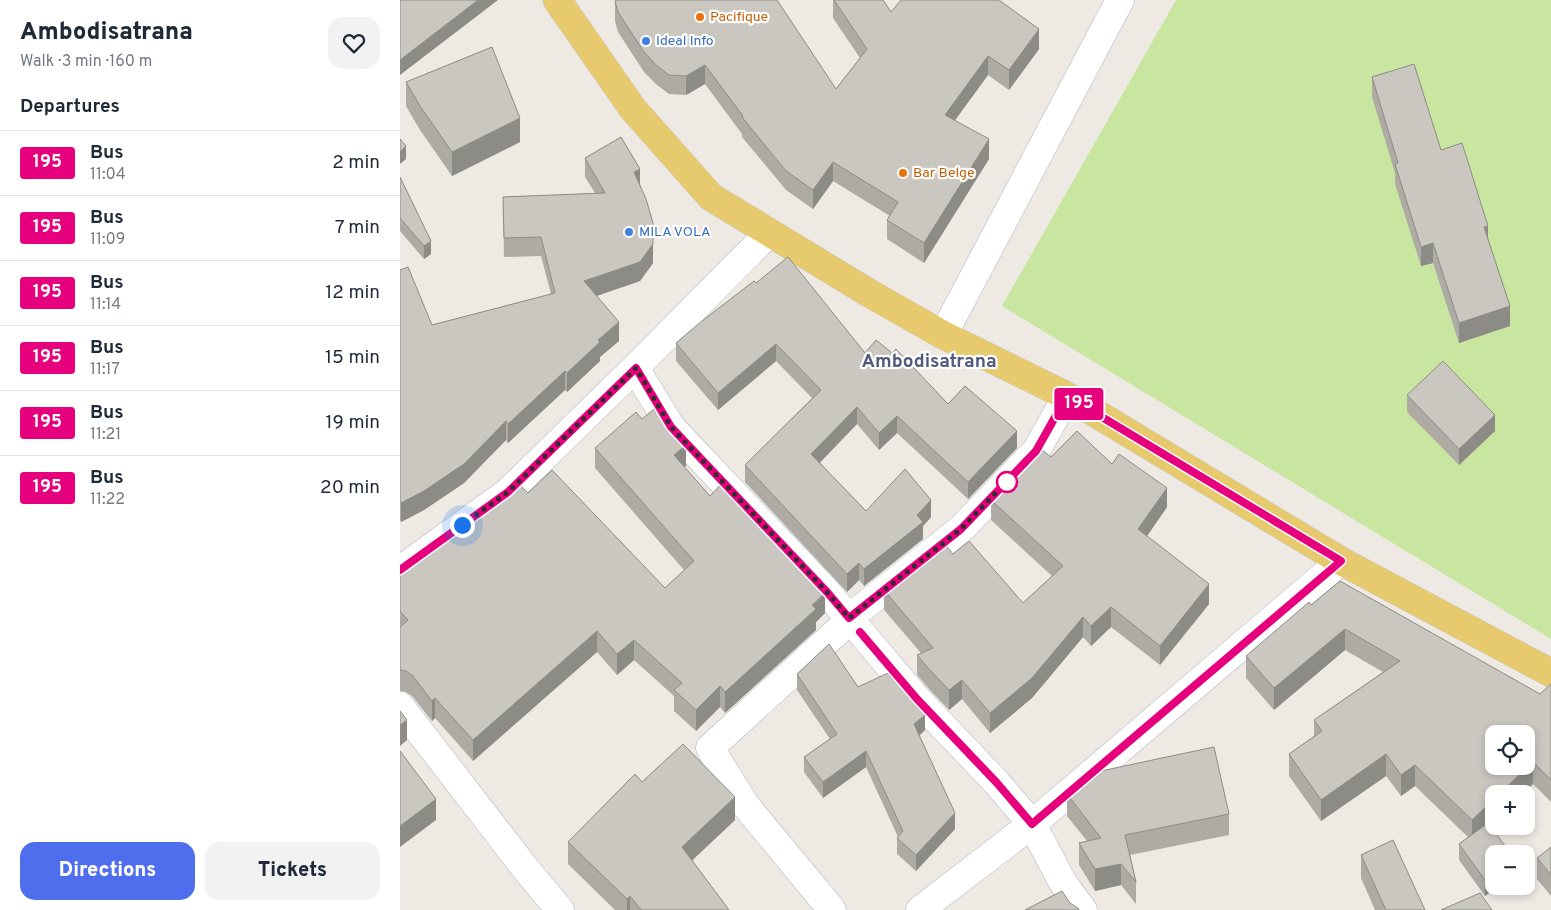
<!DOCTYPE html>
<meta charset="utf-8">
<style>
:root{--surface:#fff;--page:#f2f2f3;--text:#1f2937;--muted:#747a83;--line:#e0e1e3;--accent:#4f6eed}
body{margin:0;font-family:Overpass,sans-serif;background:var(--page);color:var(--text);height:100vh;display:flex;flex-direction:column;font-size:19px;white-space:nowrap}
*{box-sizing:border-box;margin:0}
p{font-size:16px;color:var(--muted)}
.icon{flex:none;width:28px;height:28px;fill:none;stroke:currentColor;stroke-width:2;stroke-linecap:round;stroke-linejoin:round}
.map{position:relative;flex:1;overflow:hidden}
.panel{display:flex;flex-direction:column;background:var(--surface);width:400px}
.panel>*{flex:none}
.badge{padding:0 10px;border-radius:4px;font-size:18px;line-height:32px}
.controls{position:absolute;left:1085px;top:725px;display:grid;gap:10px}
.controls a{display:grid;place-items:center;width:50px;height:50px;border-radius:10px;background:var(--surface);box-shadow:0 2px 8px #0003;font-size:25px}
.you{position:absolute;width:25px;height:25px;margin:-12px;border:4px solid #fff;border-radius:50%;background:#1a73e8;box-shadow:0 0 0 8px #1a73e833}
.map>.badge{position:absolute;translate:-50% -50%;box-shadow:0 0 0 2px #fff}
h2{padding:0 20px;font-size:19px;line-height:45px}
.round{display:grid;place-items:center;flex:none;width:52px;height:52px;border-radius:15px;background:var(--page)}
.overview{display:flex;align-items:center;justify-content:space-between;height:85px;padding:0 20px}
h1{font-size:24px;font-weight:800;line-height:38px}
.action{display:flex;gap:10px;margin-top:auto;padding:10px 20px}
.action a{flex:1;height:58px;border-radius:15px;background:var(--accent);color:#fff;font-size:20px;font-weight:800;line-height:58px;text-align:center}
.action a+a{background:var(--page);color:var(--text)}
ul{padding:0;list-style:none}
li{display:flex;align-items:center;gap:15px;height:65px;padding:0 20px;border-top:1px solid var(--line)}
li div{flex:1}
li b{display:block;font-size:19px}
li em{font-style:normal}
li .badge{min-width:55px;font-weight:700;text-align:center}
main{display:flex;flex:1;min-height:0}
.map>svg:first-child{display:block}
.pitch{fill:#c8e6a0}
.lines{fill:none;stroke-linecap:round;stroke-linejoin:round}
.minor-casing{stroke:#b2b4bd;stroke-width:29}
.major-casing{stroke:#c9c9c9;stroke-width:29}
.minor{stroke:#fff;stroke-width:28}
.major{stroke:#e7ca6d;stroke-width:28}
.wall{fill:#aeaba5}
.shaded-wall{fill:#8d8b86}
.building{fill:#cac7c0;stroke:#8d8b86;fill-rule:evenodd}
.line-casing{stroke:#fff;stroke-width:11}
.line{stroke:#e6007e;stroke-width:8}
.walk{stroke:#2e2e2e;stroke-width:5;stroke-dasharray:0 9}
.food-dot{fill:#e8710a;stroke:#fff;stroke-width:2}
.shop-dot{fill:#3f7fe0;stroke:#fff;stroke-width:2}
.stop-dot{fill:#fff;stroke:#e6007e;stroke-width:2.5}
.labels{text-anchor:middle;dominant-baseline:central;stroke-width:4.5;stroke-linejoin:round;paint-order:stroke}
.food-label{font-size:14px;fill:#c56008;stroke:#fff;text-anchor:start}
.shop-label{font-size:14px;fill:#366cbe;stroke:#fff;text-anchor:start}
.district-label{font-size:19px;font-weight:bold;fill:#51597c;stroke:#fff}
</style>
<main>
<section class="panel">
<div class="overview"><div><h1>Ambodisatrana</h1><p>Walk · 3 min · 160 m</p></div><a class="round"><svg class="icon" aria-label="heart" viewBox="0 0 24 24"><path d="M12 20l-8-8c-3-5 5-10 8-4 3-6 11-1 8 4z"/></svg></a></div>
<h2>Departures</h2>
<ul>
<li><span class="badge" style="background:#e6007e;color:#fff">195</span><div><b>Bus</b><p>11:04</p></div><em>2 min</em></li>
<li><span class="badge" style="background:#e6007e;color:#fff">195</span><div><b>Bus</b><p>11:09</p></div><em>7 min</em></li>
<li><span class="badge" style="background:#e6007e;color:#fff">195</span><div><b>Bus</b><p>11:14</p></div><em>12 min</em></li>
<li><span class="badge" style="background:#e6007e;color:#fff">195</span><div><b>Bus</b><p>11:17</p></div><em>15 min</em></li>
<li><span class="badge" style="background:#e6007e;color:#fff">195</span><div><b>Bus</b><p>11:21</p></div><em>19 min</em></li>
<li><span class="badge" style="background:#e6007e;color:#fff">195</span><div><b>Bus</b><p>11:22</p></div><em>20 min</em></li>
</ul>
<div class="action"><a>Directions</a><a>Tickets</a></div>
</section>
<div class="map">
<svg width="1151" height="910" viewBox="0 0 1151 910">
<rect width="100%" height="100%" fill="#eee9e2"/>
<path class="pitch" d="M776,0H1151V639L602,306Z"/>
<g class="lines">
<g class="minor-casing">
<g id="minor">
<path d="M543,335L720,0"/>
<path d="M235,368L271,427L427,592L517,699L597,783L632,824L663,883L683,910"/>
<path d="M0,570L108,492L235,368L368,234"/>
<path d="M0,706L125,868L160,910"/>
<path d="M432,910L346,806L310,748L440,629L449,618L561,529L636,451L667,396"/>
<path d="M520,910L632,824L941,561"/>
</g>
</g>
<g class="major-casing">
<path id="major" d="M157,0L233,109L311,197L469,293L543,335L667,396L941,561L1151,673"/>
</g>
<use href="#minor" class="minor"/>
<use href="#major" class="major"/>
</g>
<g class="wall">
<path d="M433,0H483L491,12L639,49L609,90L588,75L555,120L589,159L524,263L487,239V220L490,216L433,181L413,209L386,190L342,137V134L305,84L286,95L269,94L257,85L244,72L218,32L215,21V1L436,89L460,58L433,18Z"/>
<path d="M972,77L1041,150L1088,238L1110,326L1059,343L1033,263L1021,266L995,184V173L972,97Z"/>
<path d="M6,82L120,142L52,176L20,130L6,106Z"/>
<path d="M185,158L240,185L253,263L240,281L197,296L219,341L200,357V361L167,392L165,390L108,443L106,440L64,483L24,510L1,522L0,520V270L32,325L151,294L141,256L104,257L103,197L195,193L185,177Z"/>
<path d="M0,177L31,254L24,259L0,231Z"/>
<path d="M356,283L617,448L568,499L497,433L479,450L457,424L420,463L466,511L531,517L523,526V539L464,586L459,580L447,592L345,482V465L412,398L376,361L318,410L276,361V343Z"/>
<path d="M1007,395L1095,431L1059,465L1007,412Z"/>
<path d="M195,448L286,466L284,467L310,496L425,613L416,622V630L325,713L320,707L296,731L274,711V696L234,660L217,675L197,652L73,761L35,718L32,721L12,696L6,692L0,691V574L14,565L48,538L128,493L265,588L284,570L195,468Z"/>
<path d="M712,464L767,507L747,536L809,604L760,665L711,627L691,646L683,637L632,698L590,733L562,699L549,710L529,689L517,675V655L521,653L484,610V590L553,554L623,603L652,576L591,520V500Z"/>
<path d="M911,605L1140,694L1151,684V802L1133,784L1122,794H1094L1090,825L1085,896L1059,860V844L1068,837L1015,786L1001,796L986,776L921,821L889,776V754L914,736V720L983,672L945,650L874,710L846,678V656Z"/>
<path d="M397,674L458,687L525,730L519,736L555,829L516,871L497,854V838L498,837L466,767L423,798L404,772V757L430,739L397,690Z"/>
<path d="M242,782L335,820L292,860L329,910H215L168,864V842Z"/>
<path d="M667,794L829,814V835L730,855L736,882V904L721,885L695,891L679,865V843L687,841L667,816Z"/>
<path d="M1151,847V896L1137,879V858Z"/>
<path d="M961,855L1025,910H975L961,878Z"/>
</g>
<g class="shaded-wall">
<path d="M78,0H98L0,75V60Z"/>
<path d="M639,29V49L609,90V70Z"/>
<path d="M588,56V75L545,134V115Z"/>
<path d="M305,65V84L286,95V76Z"/>
<path d="M120,118V142L52,176V152Z"/>
<path d="M589,139V159L524,263V243Z"/>
<path d="M6,146V159L0,164V152Z"/>
<path d="M433,162V181L413,209V190Z"/>
<path d="M240,169V188L234,172Z"/>
<path d="M1088,226V246L1084,227Z"/>
<path d="M31,241V254L24,259V246Z"/>
<path d="M1033,243V263L1021,266V247Z"/>
<path d="M253,244V263L240,281L184,300V281Z"/>
<path d="M1110,306V326L1059,343V323Z"/>
<path d="M219,322V341L200,357V361L167,392V373L198,340Z"/>
<path d="M376,344V361L318,410V393Z"/>
<path d="M165,371V390L108,443V424Z"/>
<path d="M457,407V424L411,471V454Z"/>
<path d="M1095,415V431L1059,465V449Z"/>
<path d="M497,416V433L479,450V433Z"/>
<path d="M106,421V440L64,483L24,510L1,522V503Z"/>
<path d="M617,431V448L568,499V482Z"/>
<path d="M286,445V466L274,476V455Z"/>
<path d="M767,488V507L738,549V529Z"/>
<path d="M531,500V517L523,526V539L464,586V569Z"/>
<path d="M459,563V580L447,592V574Z"/>
<path d="M809,584V604L760,665V646Z"/>
<path d="M425,593V613L416,622V630L325,713V692Z"/>
<path d="M711,607V627L691,646V626Z"/>
<path d="M683,617V637L632,698L590,733V713Z"/>
<path d="M945,629V650L874,710V688Z"/>
<path d="M197,631V652L73,761V740Z"/>
<path d="M234,640V660L217,675V654Z"/>
<path d="M562,680V699L549,710V690Z"/>
<path d="M320,686V707L296,731V710Z"/>
<path d="M35,698V718L32,721V701Z"/>
<path d="M525,715V730L514,740V724Z"/>
<path d="M7,720V740L0,746V725Z"/>
<path d="M466,751V767L423,798V782Z"/>
<path d="M986,754V776L921,821V800Z"/>
<path d="M1133,762V784L1122,794H1099Z"/>
<path d="M1015,765V786L1001,796V775Z"/>
<path d="M335,797V820L282,870V847Z"/>
<path d="M36,799V820L0,847V826Z"/>
<path d="M1094,799V821L1072,841V820Z"/>
<path d="M555,813V829L516,871V855Z"/>
<path d="M721,864V885L695,891V869Z"/>
<path d="M1094,873V886H1099L1085,896V880Z"/>
<path d="M230,896V910H227V899Z"/>
</g>
<g class="building">
<path d="M0,0H78L0,60Z"/>
<path d="M217,0H377L436,89L467,49L434,0H483L491,12L501,0H599L639,29L609,70L588,56L545,115L589,139L524,243L487,220L498,202L433,162L413,190L386,171L342,117L343,116L305,65L286,76L269,75L257,66L244,52L218,12L215,1Z"/>
<path d="M92,47L120,118L52,152L20,106L6,82Z"/>
<path d="M1014,64L1041,150L1062,143L1088,226L1084,227L1110,306L1059,323L1033,243L1021,247L995,164L998,163L972,77Z"/>
<path d="M221,137L240,169L234,172L246,199L253,223V244L240,262L184,281L219,322L198,340L200,342L167,373L165,371L108,424L106,421L64,464L24,491L1,503L0,501V270L8,267L32,325L155,293L141,237L104,238L103,197L205,193L185,158Z"/>
<path d="M0,139L6,146L0,152Z"/>
<path d="M0,177L31,241L24,246L0,218Z"/>
<path d="M388,257L465,353L476,340L492,353L496,349L548,404L565,386L617,431L568,482L497,416L479,433L457,407L411,454L466,511L505,469L531,500L517,515L523,522L464,569L459,563L447,574L345,465L421,390L376,344L318,393L276,343L302,321L354,281L356,283Z"/>
<path d="M1043,361L1095,415L1059,449L1007,395Z"/>
<path d="M254,409L260,417L286,445L274,455L310,496L322,483L425,593L412,605L416,609L325,692L320,686L296,710L274,690L282,683L234,640L217,654L197,631L73,740L35,698L32,701L12,675L6,671L0,670V627L8,620L0,611V574L12,563L14,565L46,536L48,538L118,483L128,493L152,470L265,588L294,561L195,448L236,412L242,419Z"/>
<path d="M677,431L712,464L719,454L767,488L738,529L809,584L760,646L711,607L691,626L683,617L632,678L590,713L562,680L549,690L529,669L517,655L533,648L484,590L544,543L553,554L569,541L623,603L663,566L591,500L641,449L651,457Z"/>
<path d="M940,581L1140,694L1151,684V780L1133,762L1099,794H1094V799L1072,820L1015,765L1001,775L986,754L921,800L889,754L922,731L914,720L1000,661L945,629L874,688L846,656L909,602L911,605ZM1094,734H1126V766H1094Z"/>
<path d="M429,644L458,687L488,673L525,715L514,724L555,813L516,855L497,838L503,831L466,751L423,782L404,757L437,734L397,674Z"/>
<path d="M0,711L7,720L0,725Z"/>
<path d="M283,744L335,797L282,847L329,910H241L230,896L227,899L168,842L235,774L242,782Z"/>
<path d="M814,747L829,814L725,835L736,882L721,864L695,869L679,843L701,838L667,794L696,772Z"/>
<path d="M0,751L36,799L0,826Z"/>
<path d="M1088,823L1111,854H1094V873L1085,880L1059,844Z"/>
<path d="M993,840L1025,910H986L961,855Z"/>
<path d="M1151,847V875L1137,858Z"/>
<path d="M662,891L670,903L678,908L679,910H625Z"/>
<path d="M1080,893L1092,910H1041Z"/>
</g>
<g class="lines">
<g class="line-casing">
<path id="line" d="M0,570L108,492L236,368L271,427L427,592L449,618L561,529L636,451L667,396L941,561L632,824L597,783L517,699L460,632"/>
</g>
<use href="#line" class="line"/>
<path class="walk" d="M62,525L108,492L236,368L271,427L427,592L449,618L561,529L611,477L607,482"/>
</g>
<g class="food-dot">
<circle cx="300" cy="17" r="5"/>
<circle cx="503" cy="173" r="5"/>
</g>
<g class="shop-dot">
<circle cx="246" cy="41" r="5"/>
<circle cx="229" cy="232" r="5"/>
</g>
<circle class="stop-dot" cx="607" cy="482" r="10"/>
<g class="labels">
<g class="food-label">
<text x="310" y="17">Pacifique</text>
<text x="513" y="173">Bar Belge</text>
</g>
<g class="shop-label">
<text x="256" y="41">Ideal Info</text>
<text x="239" y="232">MILA VOLA</text>
</g>
<g class="district-label">
<text x="529" y="362">Ambodisatrana</text>
</g>
</g>
</svg>
<div class="controls">
<a><svg class="icon" aria-label="locate" viewBox="0 0 24 24"><circle cx="12" cy="12" r="6"/><path d="M12 2v4M12 18v4M2 12h4M18 12h4"/></svg></a>
<a>+</a>
<a>−</a>
</div>
<div class="you" style="left:62px;top:525px"></div>
<b class="badge" style="left:679px;top:404px;background:#e6007e;color:#fff">195</b>
</div>
</main>
